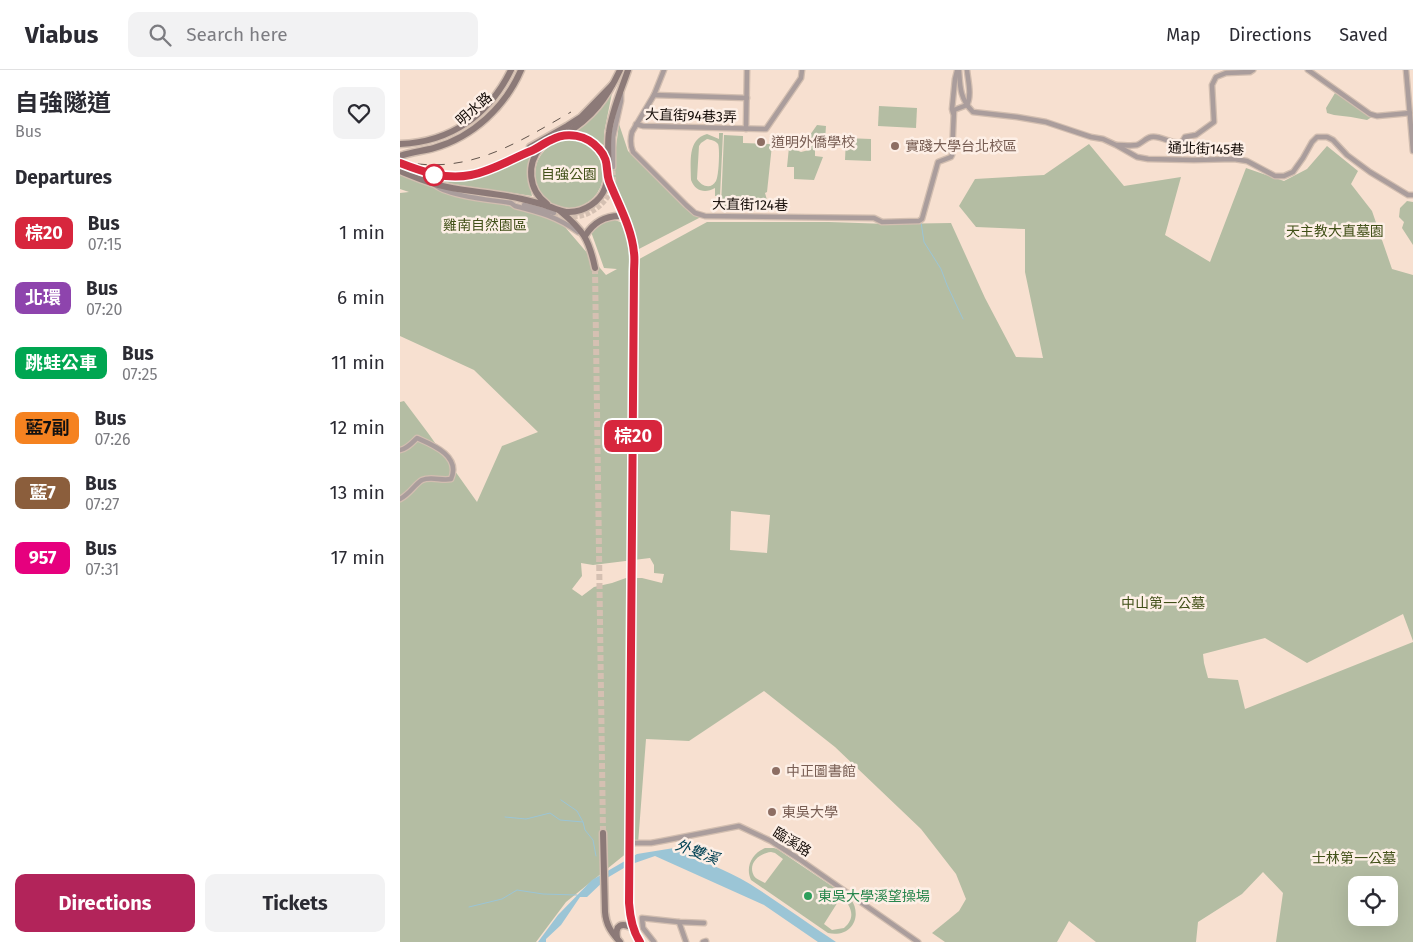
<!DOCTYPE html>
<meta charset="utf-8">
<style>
:root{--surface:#fff;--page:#f2f2f3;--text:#2b2b33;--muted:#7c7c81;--line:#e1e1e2;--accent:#b2245a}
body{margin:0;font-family:"Fira Sans","Noto Sans TC",sans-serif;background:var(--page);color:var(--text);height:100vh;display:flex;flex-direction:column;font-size:19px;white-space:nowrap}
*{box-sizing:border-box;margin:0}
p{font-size:16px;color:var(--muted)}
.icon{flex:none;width:28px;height:28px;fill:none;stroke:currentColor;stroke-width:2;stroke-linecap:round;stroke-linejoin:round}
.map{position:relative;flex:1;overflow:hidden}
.details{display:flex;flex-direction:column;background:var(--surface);width:400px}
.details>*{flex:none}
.badge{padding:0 10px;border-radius:8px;font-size:18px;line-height:32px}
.tools{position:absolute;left:948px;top:806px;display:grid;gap:10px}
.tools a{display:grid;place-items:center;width:50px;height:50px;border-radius:10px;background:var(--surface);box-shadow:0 5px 20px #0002;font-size:25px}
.map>.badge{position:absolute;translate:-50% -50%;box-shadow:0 0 0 2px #fff}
h2{padding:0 15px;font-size:19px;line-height:45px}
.round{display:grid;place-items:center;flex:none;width:52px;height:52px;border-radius:10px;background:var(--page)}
.overview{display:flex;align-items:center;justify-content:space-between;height:85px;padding:0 15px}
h1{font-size:24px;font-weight:700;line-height:38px}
.cta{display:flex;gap:10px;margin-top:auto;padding:10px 15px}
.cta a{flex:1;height:58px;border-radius:10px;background:var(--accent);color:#fff;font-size:20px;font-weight:700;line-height:58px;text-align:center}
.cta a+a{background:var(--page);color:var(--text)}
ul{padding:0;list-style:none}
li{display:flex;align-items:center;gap:15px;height:65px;padding:0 15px}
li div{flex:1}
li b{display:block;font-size:19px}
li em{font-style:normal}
li .badge{min-width:55px;font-weight:700;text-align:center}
header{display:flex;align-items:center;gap:30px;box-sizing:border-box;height:70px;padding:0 25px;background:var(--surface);border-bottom:1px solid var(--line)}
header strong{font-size:24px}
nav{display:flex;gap:28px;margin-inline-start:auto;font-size:18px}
.search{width:350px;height:45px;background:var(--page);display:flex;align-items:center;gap:12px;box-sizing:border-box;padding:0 18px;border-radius:10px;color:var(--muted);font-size:19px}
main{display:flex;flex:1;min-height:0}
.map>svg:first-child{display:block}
.green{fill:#b4bda3;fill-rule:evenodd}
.water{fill:#9bc5d6}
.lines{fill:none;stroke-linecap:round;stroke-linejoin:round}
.stream{stroke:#9bc5d6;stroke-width:1}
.street-tunnel{stroke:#d5c0b2;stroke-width:4.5;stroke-dasharray:4.5 2;stroke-linecap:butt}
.secondary-tunnel{stroke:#d5c0b2;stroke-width:6;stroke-dasharray:6 3;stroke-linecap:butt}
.street-casing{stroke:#d2beb0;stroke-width:7}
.secondary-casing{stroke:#d2beb0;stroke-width:9}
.street{stroke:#aa9d9c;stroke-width:4.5}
.secondary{stroke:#8c7a78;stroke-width:6}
.rail{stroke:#61544c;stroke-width:1;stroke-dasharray:9 9;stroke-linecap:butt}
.line-casing{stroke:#fff;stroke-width:11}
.line{stroke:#d7263d;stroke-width:8}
.education-dot{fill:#8d6e63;stroke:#fdefe6;stroke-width:2}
.stop-dot{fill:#fff;stroke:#d7263d;stroke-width:2.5}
.leisure-dot{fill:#2e9e5b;stroke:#fdefe6;stroke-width:2}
.labels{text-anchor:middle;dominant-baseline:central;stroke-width:5;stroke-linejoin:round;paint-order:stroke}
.street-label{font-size:14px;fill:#120a06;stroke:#fdefe6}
.education-label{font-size:14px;fill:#785e54;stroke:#fdefe6;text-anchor:start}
.park-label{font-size:14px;fill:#415018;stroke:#fdefe6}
.leisure-label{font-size:14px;fill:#27864d;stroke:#fdefe6;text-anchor:start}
.water-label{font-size:15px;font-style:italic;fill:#024254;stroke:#fdefe6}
</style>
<header>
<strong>Viabus</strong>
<div class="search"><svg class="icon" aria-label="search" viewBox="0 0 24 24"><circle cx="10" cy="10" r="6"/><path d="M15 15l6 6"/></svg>Search here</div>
<nav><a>Map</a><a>Directions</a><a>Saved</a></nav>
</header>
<main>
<section class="details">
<div class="overview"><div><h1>自強隧道</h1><p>Bus</p></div><a class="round"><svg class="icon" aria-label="heart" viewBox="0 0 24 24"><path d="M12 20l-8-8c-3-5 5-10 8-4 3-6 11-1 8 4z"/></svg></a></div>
<h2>Departures</h2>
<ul>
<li><span class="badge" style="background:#d7263d;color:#fff">棕20</span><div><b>Bus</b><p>07:15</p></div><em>1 min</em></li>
<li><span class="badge" style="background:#8e44ad;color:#fff">北環</span><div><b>Bus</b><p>07:20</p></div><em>6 min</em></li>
<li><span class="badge" style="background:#00a651;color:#fff">跳蛙公車</span><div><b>Bus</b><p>07:25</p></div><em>11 min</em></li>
<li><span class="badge" style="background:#f58220;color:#111">藍7副</span><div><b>Bus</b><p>07:26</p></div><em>12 min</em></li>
<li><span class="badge" style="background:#8b5e3c;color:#fff">藍7</span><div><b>Bus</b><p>07:27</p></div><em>13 min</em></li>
<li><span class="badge" style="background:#e6007e;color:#fff">957</span><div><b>Bus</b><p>07:31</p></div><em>17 min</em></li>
</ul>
<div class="cta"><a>Directions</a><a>Tickets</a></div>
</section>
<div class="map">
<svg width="1013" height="872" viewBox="0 0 1013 872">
<rect width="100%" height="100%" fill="#f7e0d0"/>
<g class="green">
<path d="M212,23L204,63L205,76L192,67L177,61Z"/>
<path d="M935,23L972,47L967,50L951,47L934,45L927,43L926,38Z"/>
<path d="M479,36L517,38L516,58L478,56Z"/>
<path d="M219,54L228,81L290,140L301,147L235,181L228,150L212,108Z"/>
<path d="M417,55L426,56L425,70L415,71V86L423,87L414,110L394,109V97H387L389,77L401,82L409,80L413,73L410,65Z"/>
<path d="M319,63H323L320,126H315V118C305,124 295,121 291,110C291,93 287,69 307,64L319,69ZM307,69C311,70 315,70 318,74C320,78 319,106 316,111C311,120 301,116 297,109L299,76L301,73Z"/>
<path d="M324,65L343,66V73L370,74L372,75L367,122L365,123L367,130L365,131V136H321Z"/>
<path d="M446,68L471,69V91L445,90Z"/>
<circle cx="169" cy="104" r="34"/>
<path d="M689,74L724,116L781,107L765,165L810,192L846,98L884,111L907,99L927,76L958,101L951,114L972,141L992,199L1013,205V571L1003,544L907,593L865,568L803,584L804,593L808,608L838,610L845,639L1013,572V872H876L883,823L863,802L842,824L798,852L796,872H696L669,851L657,872H545L532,863L559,841L566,829L556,804L521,759L435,677L364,621L289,671L246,669L238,774L166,832L136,872H0V332L4,331L28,363L77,432L102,376L138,362L74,300L0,266V123L9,122L0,119V103L39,120L122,139L159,150L206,205L217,199L204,198L190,159L212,149L223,153L232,193L307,152H429L488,154L551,153L585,228L616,287L643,288L625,202V159L576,157L559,136L575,109L644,105ZM331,441L370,445L367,483L330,480ZM250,488L254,495V503L264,504L262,513L242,508H226L212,513L194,517L182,526L172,519L182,506L181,493L193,495ZM956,815H989V848H956Z"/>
<path d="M131,85L127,102L132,126L53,114L35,109L53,111L86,105Z"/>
<path d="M1007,131L1013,132V175L1002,158L1004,152L999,147L1000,138Z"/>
<path d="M365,778H374L377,779L451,829C463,847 451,868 428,863L351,810C345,797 352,783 365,778ZM371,782L375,783L383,789L365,813C361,811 356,809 354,806C347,793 360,783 371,782ZM441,827C452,836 456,848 444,858L432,860L424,854Z"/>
</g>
<path class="water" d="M274,778C299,791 326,799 350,814C379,832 407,853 436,872H418L364,835L255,786L229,795L207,808L187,827H180L161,855L146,869V872H138L158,845L192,810L237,784Z"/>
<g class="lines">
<g class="stream">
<path d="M521,152L524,172L541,199L547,215L563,249"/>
<path d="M161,730L177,741L183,752"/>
<path d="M105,747L126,749L150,743L160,750L183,752L185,760L193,770L196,786"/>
<path d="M69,837L102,829L117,820L143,824L177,825"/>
</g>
<path class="street-tunnel" d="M154,143C161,145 167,147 174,147C192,147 210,131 214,113C214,108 213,102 213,97"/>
<g class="secondary-tunnel">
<path d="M195,198L203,763"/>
<path d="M230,764L234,202"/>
</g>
<g class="street-casing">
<g id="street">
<path d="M264,0L254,25L232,62C230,70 230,75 233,82L286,135L295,143L305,146L474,148L482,152L519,151L522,149L538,92L551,87L552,85L554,40L567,35"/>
<path d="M559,0C560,17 560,29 573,42L617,47L646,52L691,67L703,69L716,75L737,87L748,89L794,90L834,89L847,91L875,106H884L893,102L903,88L912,72L917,67H927L933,70L947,85L970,102L1008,125H1013"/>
<path d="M908,0L970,44L977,46L1010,43"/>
<path d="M1006,0L1013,81"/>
<path d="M254,25L347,28"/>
<path d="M567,35C572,25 568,11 567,0"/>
<path d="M553,43L552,39L555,9L557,1"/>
<path d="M236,54L243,56L366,59L401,8L402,0"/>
<path d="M346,59L347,0"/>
<path d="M717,75C724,75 731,76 737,75C742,73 746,68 751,67C762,65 770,75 782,72L785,67L796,65L814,52L812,15L816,7L826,3L850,2L853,0"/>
<path d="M213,97V67L221,31V23"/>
<path d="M34,114C45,126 93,130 111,133L115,136C139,142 158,147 178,162"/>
<path d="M124,135L154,143"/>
<path d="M0,380C7,379 12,373 17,368C33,375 61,386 51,409C41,411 31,406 22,410C15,414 10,424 0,429"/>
<path d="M234,773H251L262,771L339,756L371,771L399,789L518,872"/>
<path d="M279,852L286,872"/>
<path d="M254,872L243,858L242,848L279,852L304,853"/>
<path d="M303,872L306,871"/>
</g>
</g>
<g class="secondary-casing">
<g id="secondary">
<path d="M165,64C192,48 207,28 220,0"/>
<path d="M0,74C51,72 89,45 111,0"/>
<path d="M130,77L167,56L181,47L212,15"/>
<path d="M141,77C126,94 128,120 147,134"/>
<path d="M0,86C11,82 23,81 34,78C73,67 105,37 121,0"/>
<path d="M0,93C23,102 47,110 71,105C88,101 102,93 118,86C123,84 128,82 132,80C139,77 145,72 152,69C174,59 198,69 206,91"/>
<path d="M0,101C15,107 30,114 47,117C71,122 97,123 122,129C130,131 139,133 147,136C155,138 161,142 169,142C184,142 200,132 205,118C212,101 206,80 209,62C212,40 221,21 228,0"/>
<path d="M208,108C218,132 231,157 234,182C235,189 234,196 234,202"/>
<path d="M160,141C183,160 189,169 195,198"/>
<path d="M185,166C194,151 206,145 223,146"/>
<path d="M203,763L205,842C206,855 211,862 220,872"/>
<path d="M230,764C230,796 223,845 240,872"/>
<path d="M217,868C215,855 221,852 233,858"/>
</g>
</g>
<use href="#street" class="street"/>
<use href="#secondary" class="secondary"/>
<path class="rail" d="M0,91C67,106 115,74 171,42"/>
</g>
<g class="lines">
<g class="line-casing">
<path id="line" d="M0,93C23,102 46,110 71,105C92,101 111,89 131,81C138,78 144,73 151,70C167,61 187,65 199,79C210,91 205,99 209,111C218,134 232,158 234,183C235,189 234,196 234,202L229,833C230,847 232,860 240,872"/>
</g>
<use href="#line" class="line"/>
</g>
<g class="education-dot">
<circle cx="361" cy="72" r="5"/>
<circle cx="495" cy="76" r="5"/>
<circle cx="376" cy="701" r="5"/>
<circle cx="372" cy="742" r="5"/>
</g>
<circle class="stop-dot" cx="34" cy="105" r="10"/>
<circle class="leisure-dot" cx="408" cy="826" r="5"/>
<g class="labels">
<g class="street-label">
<text transform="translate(74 39) rotate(-41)">明水路</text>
<text transform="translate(291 46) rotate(2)">大直街94巷3弄</text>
<text transform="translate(806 79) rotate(2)">通北街145巷</text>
<text transform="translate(350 135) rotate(1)">大直街124巷</text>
<text transform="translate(392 772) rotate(32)">臨溪路</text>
</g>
<g class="education-label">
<text x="371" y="72">道明外僑學校</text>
<text x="505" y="76">實踐大學台北校區</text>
<text x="386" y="701">中正圖書館</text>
<text x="382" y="742">東吳大學</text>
</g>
<g class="park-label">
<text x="169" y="104">自強公園</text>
<text x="85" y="155">雞南自然園區</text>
<text x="935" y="161">天主教大直墓園</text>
<text x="763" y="533">中山第一公墓</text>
<text x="954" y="788">士林第一公墓</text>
</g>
<g class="leisure-label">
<text x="418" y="826">東吳大學溪望操場</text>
</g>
<g class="water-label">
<text transform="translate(297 782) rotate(20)">外雙溪</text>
</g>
</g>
</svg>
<div class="tools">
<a><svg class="icon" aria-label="locate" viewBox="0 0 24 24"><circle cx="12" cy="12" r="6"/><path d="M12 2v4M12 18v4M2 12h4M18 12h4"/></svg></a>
</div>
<b class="badge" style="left:233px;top:366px;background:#d7263d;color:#fff">棕20</b>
</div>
</main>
